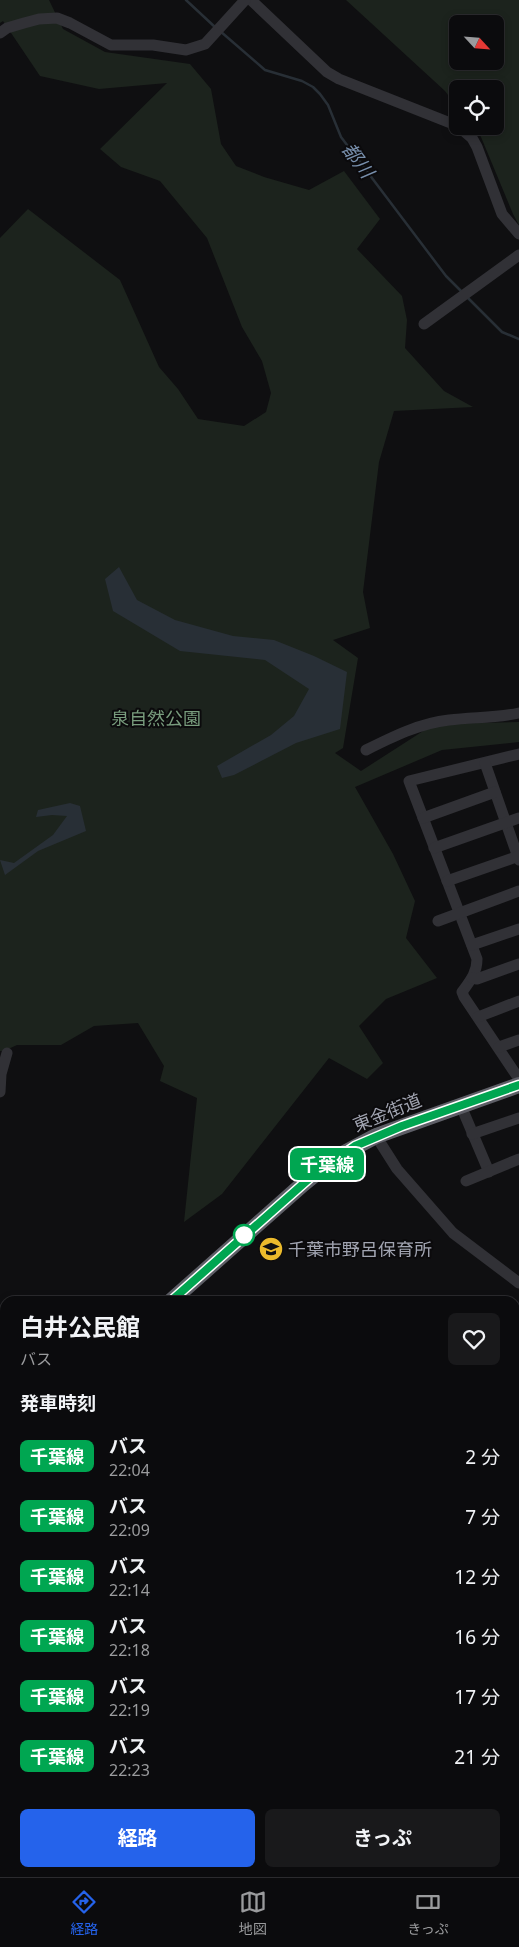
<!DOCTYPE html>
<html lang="ja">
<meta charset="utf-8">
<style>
:root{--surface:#0b0b0d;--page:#19191b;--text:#f1f3f6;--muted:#9a9b9d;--line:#2b2b2e;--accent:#2563eb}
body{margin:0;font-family:"Noto Sans","Noto Sans JP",sans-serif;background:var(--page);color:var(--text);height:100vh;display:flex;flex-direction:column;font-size:19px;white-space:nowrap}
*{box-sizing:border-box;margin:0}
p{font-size:16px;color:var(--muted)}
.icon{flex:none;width:28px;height:28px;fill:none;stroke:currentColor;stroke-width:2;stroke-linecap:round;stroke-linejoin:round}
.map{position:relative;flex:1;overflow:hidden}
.panel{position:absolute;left:0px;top:1296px;width:520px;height:581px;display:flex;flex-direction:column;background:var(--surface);border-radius:15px 15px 0 0;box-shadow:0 2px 8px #0003,0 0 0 1px var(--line)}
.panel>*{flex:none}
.badge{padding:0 10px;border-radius:8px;font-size:18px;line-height:32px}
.needle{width:32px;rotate:116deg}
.buttons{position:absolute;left:449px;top:15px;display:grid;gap:10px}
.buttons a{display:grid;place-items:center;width:55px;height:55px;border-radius:8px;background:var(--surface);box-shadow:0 2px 8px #0003,0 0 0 1px var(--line);font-size:25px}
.map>.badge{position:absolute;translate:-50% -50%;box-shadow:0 0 0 2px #fff}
h2{padding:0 20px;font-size:19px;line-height:45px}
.round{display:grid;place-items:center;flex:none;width:52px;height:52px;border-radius:8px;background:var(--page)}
.headline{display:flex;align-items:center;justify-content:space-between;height:85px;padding:0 20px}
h1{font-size:24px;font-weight:700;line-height:38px}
.cta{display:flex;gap:10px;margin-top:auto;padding:10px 20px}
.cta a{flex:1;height:58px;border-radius:8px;background:var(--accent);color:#fff;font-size:20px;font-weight:700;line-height:58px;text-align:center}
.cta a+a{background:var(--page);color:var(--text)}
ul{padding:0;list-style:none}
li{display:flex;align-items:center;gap:15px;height:60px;padding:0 20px}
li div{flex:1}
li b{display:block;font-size:19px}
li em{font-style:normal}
li .badge{min-width:55px;font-weight:700;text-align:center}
.menu{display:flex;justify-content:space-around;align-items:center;height:70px;border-top:1px solid var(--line);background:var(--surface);font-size:14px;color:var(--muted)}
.menu a{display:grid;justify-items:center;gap:2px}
.menu .current{color:var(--accent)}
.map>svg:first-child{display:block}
.green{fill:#1c231d;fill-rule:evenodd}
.water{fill:#282f36}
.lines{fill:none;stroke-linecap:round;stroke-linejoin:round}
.stream{stroke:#282f36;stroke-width:2.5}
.minor{stroke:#313136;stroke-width:11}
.highway{stroke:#5d5e66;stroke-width:16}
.line-casing{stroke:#fff;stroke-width:11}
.line{stroke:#00a651;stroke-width:8}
.stop-dot{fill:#fff;stroke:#00a651;stroke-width:2.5}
.labels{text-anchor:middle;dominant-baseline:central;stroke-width:4;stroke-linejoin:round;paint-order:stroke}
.park-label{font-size:18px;fill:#789c7d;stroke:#0b0a0c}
.street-label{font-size:18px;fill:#a1a4b1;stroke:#0b0a0c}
.poi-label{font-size:18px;fill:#a1a4b1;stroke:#0b0a0c;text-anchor:start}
.water-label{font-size:19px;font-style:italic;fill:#788fac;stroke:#0b0a0c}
</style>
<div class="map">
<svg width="519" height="1877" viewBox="0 0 519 1877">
<rect width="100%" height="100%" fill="#0f0f11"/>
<g class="green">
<path d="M0,0H49L63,29L105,52L190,64L211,89L221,144L236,166L264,177L309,190L344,171L380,219L357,249L402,296L407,320L405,348L444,391L473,407L394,411L379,462L363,592L370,628L333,640L358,658L343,748L335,753L361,771L434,724L519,722V742L442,750L355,787L393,854L415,901L406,938L437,978L386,999L359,1026L383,1063L367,1079L329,1058L222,1194L184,1222L197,1098L160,1081L164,1066L138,1023L94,1026L61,1045H17L4,1051H0V238L28,209L120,280L159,367L178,389L198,419L244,426L266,412L271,393L262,361L242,327L207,238L160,181L121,167L100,149L167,83L99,89L40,76L3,21L0,23Z"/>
<path d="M346,0H519V225L513,214L481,137L473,126H495V89H458L457,107L445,91ZM458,24H495V61H458Z"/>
<path d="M0,1506L5,1508V1672L0,1669Z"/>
<path d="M515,1615L519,1616V1788L515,1790Z"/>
</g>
<g class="water">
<path d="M119,567L137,600L175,620L233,636L274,640L314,656L347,672L340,729L296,743L234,775L222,778L217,766L271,735L294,716L309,689L265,660L180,651L113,611L105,579Z"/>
<path d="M70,803L80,806L86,831L38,851L5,875L0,860L14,863L53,835L67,816L52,815L36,817L38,810Z"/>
</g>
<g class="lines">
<g class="stream">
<path d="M186,0L216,28"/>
<path d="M220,31L265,70L302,81L313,87L320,94L328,105L341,137L446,276L462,292"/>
<path d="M467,297L502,332L519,339"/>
<path d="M0,1779L5,1781"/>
<path d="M224,1872L234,1877"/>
</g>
<g class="minor">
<path d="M251,0L327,72L339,79L458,126"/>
<path d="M0,33L7,28L24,23L39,19L57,18L70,23L111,45H153L186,50L205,44L245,0"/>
<path d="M458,126L472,138L477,147L502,214L519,234"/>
<path d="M424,324L519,255"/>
<path d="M366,750C392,737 420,723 449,720C473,717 496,718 519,713"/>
<path d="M519,754L409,781L477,959C477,973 470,981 462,992L464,997L519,1079"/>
<path d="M485,763L519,860"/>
<path d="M423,818L495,792"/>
<path d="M434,848L519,818"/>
<path d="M447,881L519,856"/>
<path d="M438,921L519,891"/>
<path d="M472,945L519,929"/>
<path d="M472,978L477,979L519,964"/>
<path d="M478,1017L519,1001"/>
<path d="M499,1047L519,1040"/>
<path d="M0,1092L1,1074L7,1053"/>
<path d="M461,1106L489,1172"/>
<path d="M472,1134L519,1118"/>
<path d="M376,1136L397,1169L453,1233L519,1283"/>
<path d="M466,1181L519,1159"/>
<path d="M515,1406L519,1407"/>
<path d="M0,1434L5,1441"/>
<path d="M515,1558L519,1560"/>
<path d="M0,1867L5,1868"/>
<path d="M22,1872L33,1877"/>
<path d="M483,1872L486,1877"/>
<path d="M330,1877L333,1872"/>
</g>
<g class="highway">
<path d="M171,1301L303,1184L335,1158L376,1136L519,1085"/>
<path d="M0,1387L5,1385"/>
</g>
</g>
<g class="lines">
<g class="line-casing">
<path id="line" d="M171,1301L311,1177L355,1146L402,1126L519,1085"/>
</g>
<use href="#line" class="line"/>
</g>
<defs>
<g id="school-disc" transform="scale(1.25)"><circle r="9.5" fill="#ecbb2c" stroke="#0b0a0c"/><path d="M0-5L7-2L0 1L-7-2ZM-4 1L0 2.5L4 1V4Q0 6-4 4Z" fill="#111"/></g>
</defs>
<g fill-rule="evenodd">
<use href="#school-disc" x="271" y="1249"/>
</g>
<circle class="stop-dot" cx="244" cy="1235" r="10"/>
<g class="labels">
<g class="park-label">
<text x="156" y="718">泉自然公園</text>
</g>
<g class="street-label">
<text transform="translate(387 1112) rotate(-22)">東金街道</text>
</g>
<g class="poi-label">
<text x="288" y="1249">千葉市野呂保育所</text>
</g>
<g class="water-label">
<text transform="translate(358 160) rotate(53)">都川</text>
</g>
</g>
</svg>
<div class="buttons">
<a><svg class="needle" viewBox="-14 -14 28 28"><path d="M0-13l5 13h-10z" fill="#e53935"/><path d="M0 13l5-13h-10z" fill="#9a9b9d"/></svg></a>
<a><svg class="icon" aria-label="locate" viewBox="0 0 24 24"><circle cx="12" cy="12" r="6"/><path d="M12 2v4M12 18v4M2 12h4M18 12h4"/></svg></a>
</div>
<b class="badge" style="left:327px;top:1164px;background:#00a651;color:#fff">千葉線</b>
<section class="panel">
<div class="headline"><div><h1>白井公民館</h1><p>バス</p></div><a class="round"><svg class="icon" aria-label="heart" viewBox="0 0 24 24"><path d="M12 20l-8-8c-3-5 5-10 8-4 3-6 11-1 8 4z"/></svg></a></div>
<h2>発車時刻</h2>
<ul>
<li><span class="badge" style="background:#00a651;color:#fff">千葉線</span><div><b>バス</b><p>22:04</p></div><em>2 分</em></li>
<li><span class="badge" style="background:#00a651;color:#fff">千葉線</span><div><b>バス</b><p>22:09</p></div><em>7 分</em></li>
<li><span class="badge" style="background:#00a651;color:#fff">千葉線</span><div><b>バス</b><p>22:14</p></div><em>12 分</em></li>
<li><span class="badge" style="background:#00a651;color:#fff">千葉線</span><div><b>バス</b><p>22:18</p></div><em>16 分</em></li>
<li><span class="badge" style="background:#00a651;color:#fff">千葉線</span><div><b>バス</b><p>22:19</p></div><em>17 分</em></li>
<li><span class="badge" style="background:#00a651;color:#fff">千葉線</span><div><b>バス</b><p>22:23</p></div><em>21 分</em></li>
</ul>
<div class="cta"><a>経路</a><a>きっぷ</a></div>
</section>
</div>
<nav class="menu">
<a class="current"><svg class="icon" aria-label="directions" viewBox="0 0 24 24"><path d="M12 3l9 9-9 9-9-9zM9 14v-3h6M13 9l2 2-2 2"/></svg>経路</a>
<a><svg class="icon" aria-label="map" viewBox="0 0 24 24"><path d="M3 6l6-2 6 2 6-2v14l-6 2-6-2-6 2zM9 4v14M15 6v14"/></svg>地図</a>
<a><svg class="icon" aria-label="tickets" viewBox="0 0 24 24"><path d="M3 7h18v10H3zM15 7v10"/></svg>きっぷ</a>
</nav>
